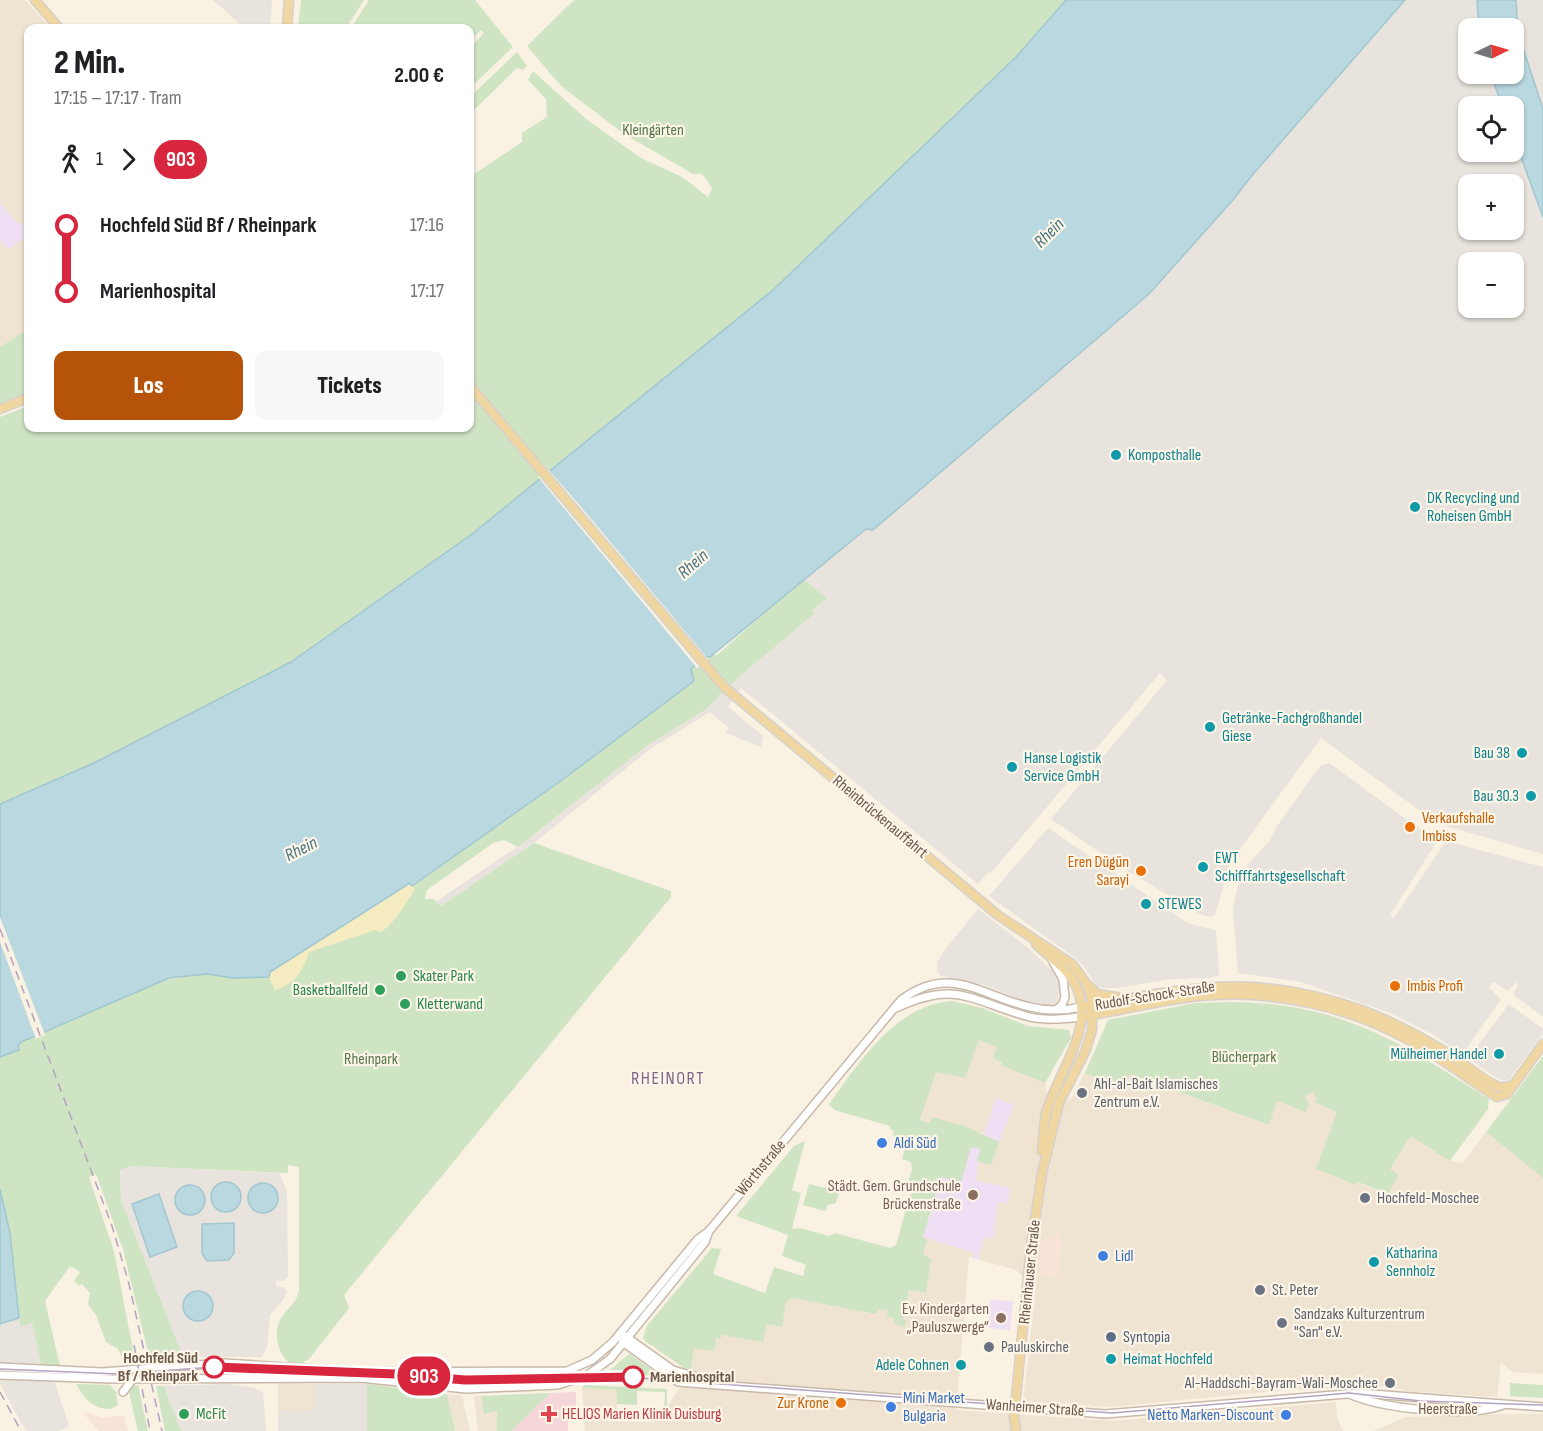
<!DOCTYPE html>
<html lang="de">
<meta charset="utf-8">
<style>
:root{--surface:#fff;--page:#f6f6f6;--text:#202124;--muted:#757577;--accent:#b45309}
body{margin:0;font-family:"Sofia Sans Condensed",sans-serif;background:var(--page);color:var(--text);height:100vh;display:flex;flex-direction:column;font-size:22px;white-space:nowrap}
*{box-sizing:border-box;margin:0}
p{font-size:20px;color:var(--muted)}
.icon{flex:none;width:33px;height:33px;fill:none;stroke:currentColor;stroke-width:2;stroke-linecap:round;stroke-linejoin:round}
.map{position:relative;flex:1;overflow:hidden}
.details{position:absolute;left:24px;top:24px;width:450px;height:408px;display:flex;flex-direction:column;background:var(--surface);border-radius:12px;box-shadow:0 2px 4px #0004}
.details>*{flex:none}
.badge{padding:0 12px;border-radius:20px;font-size:21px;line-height:39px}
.needle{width:39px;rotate:85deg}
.fabs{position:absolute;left:1458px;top:18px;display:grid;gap:12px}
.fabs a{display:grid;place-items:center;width:66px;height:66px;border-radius:12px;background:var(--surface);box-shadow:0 2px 4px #0004;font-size:30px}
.map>.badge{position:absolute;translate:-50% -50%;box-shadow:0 0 0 3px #fff}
.legs{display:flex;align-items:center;gap:9px;height:66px;padding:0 30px;font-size:20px}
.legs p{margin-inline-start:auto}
.overview{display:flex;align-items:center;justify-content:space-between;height:102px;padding:0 30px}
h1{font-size:33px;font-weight:800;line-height:45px}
.primary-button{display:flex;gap:12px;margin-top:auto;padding:12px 30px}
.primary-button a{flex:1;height:69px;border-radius:12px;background:var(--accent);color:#fff;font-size:24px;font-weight:800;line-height:69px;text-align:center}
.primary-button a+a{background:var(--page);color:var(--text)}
ul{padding:0 30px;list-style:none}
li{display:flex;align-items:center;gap:21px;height:66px;font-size:22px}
li i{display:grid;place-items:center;width:9px;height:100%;margin:0 8px;background:currentColor}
li i::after{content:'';width:15px;height:15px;margin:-8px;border:4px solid;border-radius:50%;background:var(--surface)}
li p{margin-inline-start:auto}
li:first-child i{background:linear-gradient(#0000 50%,currentColor 0)}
li:last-child i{background:linear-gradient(currentColor 50%,#0000 0)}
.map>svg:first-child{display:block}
.residential{fill:#efe3d2}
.commercial{fill:#f8e3d7}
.industrial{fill:#e8e3dd;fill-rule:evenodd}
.education{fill:#eedff5}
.medical{fill:#f6d7d9}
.green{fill:#cfe4c3}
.sand{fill:#f5ecc1}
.water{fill:#bad8e0;stroke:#a1c7d0;stroke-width:1.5}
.pier{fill:#f9f1e2}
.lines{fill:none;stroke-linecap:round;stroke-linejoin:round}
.minor-casing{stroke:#c8b9ab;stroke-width:10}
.major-casing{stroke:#d6d1cd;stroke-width:11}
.minor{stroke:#fff;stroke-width:7}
.major{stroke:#f0d7a2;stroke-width:8}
.tram{stroke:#b4a3c0;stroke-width:1.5}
.rail{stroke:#b4a3c0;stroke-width:1.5;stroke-dasharray:9 6;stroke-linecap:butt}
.line-1-casing{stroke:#fff;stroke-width:14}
.line-1{stroke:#d7263d;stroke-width:9}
.culture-dot{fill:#0f9aa8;stroke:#fcf5e8;stroke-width:2}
.food-dot{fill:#e8710a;stroke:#fcf5e8;stroke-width:2}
.leisure-dot{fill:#2e9e5b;stroke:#fcf5e8;stroke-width:2}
.worship-dot{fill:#6b7280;stroke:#fcf5e8;stroke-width:2}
.shop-dot{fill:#3f7fe0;stroke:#fcf5e8;stroke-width:2}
.education-dot{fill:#8d6e63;stroke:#fcf5e8;stroke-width:2}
.service-dot{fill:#5c6f8a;stroke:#fcf5e8;stroke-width:2}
.stop-1-dot{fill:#fff;stroke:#d7263d;stroke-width:3}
.health-dot{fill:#e0444e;stroke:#fcf5e8;stroke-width:2}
.labels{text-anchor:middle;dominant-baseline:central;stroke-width:4.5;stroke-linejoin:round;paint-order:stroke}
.park-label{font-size:16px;fill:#547848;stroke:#fcf5e8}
.culture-label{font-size:16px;fill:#0d838f;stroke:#fcf5e8;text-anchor:start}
.street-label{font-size:16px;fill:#6d594c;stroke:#fcf5e8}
.food-label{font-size:16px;fill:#c56008;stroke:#fcf5e8;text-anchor:start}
.leisure-label{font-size:16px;fill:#27864d;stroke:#fcf5e8;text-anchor:start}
.worship-label{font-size:16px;fill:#5b616d;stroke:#fcf5e8;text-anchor:start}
.shop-label{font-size:16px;fill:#366cbe;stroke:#fcf5e8;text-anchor:start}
.education-label{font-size:16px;fill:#785e54;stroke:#fcf5e8;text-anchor:end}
.service-label{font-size:16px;fill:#4e5e75;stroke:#fcf5e8;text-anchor:start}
.stop-label{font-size:16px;font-weight:bold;fill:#6d594c;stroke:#fcf5e8;text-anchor:end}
.health-label{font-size:16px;fill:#be3a42;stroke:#fcf5e8;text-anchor:start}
.water-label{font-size:18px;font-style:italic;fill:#49737f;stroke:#fcf5e8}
.neighbourhood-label{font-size:18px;letter-spacing:1.5px;fill:#7f648a;stroke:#fcf5e8}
</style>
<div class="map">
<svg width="1543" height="1431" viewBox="0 0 1543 1431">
<rect width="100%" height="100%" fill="#f9f1e2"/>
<g class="residential">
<path d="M0,0H25L50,28H28V329L0,347Z"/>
<path d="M979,1040L997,1047L1001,1065L1045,1083L1051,1115L1072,1097L1085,1073L1123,1089L1130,1074L1268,1125L1277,1101L1311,1089L1337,1111L1356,1185L1358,1182L1383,1191L1390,1169L1412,1135L1450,1161L1463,1163L1486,1132L1543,1178V1374L1512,1372L1501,1363L1497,1397L1406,1391L1387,1386L1288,1390L1110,1407L1023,1401L1036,1287L1014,1269L969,1257L956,1410L1114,1421L1336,1402L1337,1418L1343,1431H585L582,1388L617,1390V1421L648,1422V1412H664L679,1389L689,1372L694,1348L722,1335L763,1342L767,1324L782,1327L786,1302L793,1298L874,1314L880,1309L890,1311L886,1316L903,1320L909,1290L926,1293L923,1254L927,1240L923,1238L986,1134L932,1118L930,1123L920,1120L935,1073L919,1077L971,1059Z"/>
<path d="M278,1383L315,1384V1410L278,1411Z"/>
<path d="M447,1394L462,1396L470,1431H455Z"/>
<path d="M474,1396H481L483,1409L497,1411V1431H478Z"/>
<path d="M1515,1414H1543V1431H1373L1406,1417Z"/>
</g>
<g class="commercial">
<path d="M1057,1232L1062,1233L1060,1242L1063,1243L1057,1278L1043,1276L1038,1267L1041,1241L1051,1242L1052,1235L1056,1236Z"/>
<path d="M86,1412L102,1418L124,1415L128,1431H99L84,1414Z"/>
</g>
<g class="industrial">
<path d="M213,0H272L270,26L240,24Z"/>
<path d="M1405,0H1477L1479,28H1468V74H1491L1502,106H1468V152H1514V138L1543,217V854L1450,827L1423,813L1321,738L1230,863L1215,915L1210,917L1200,914L1126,870L1051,819L1167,680L1160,673L991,873L989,872L978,884L741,688L728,707L763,736L761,747L726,733L729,728L710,712L650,749L534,843L441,906L437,901L530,838L648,745L705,710L741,675L814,613L813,611L827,598L803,579L866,529L874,530L1148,295L1232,201L1254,173ZM1468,184H1514V230H1468ZM1468,262H1514V308H1468Z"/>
<path d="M1516,0H1543V109L1518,33Z"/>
<path d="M1329,763L1418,828L1439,838L1390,915L1394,918L1446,841L1543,867V1017L1513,994L1518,985L1516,982L1508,991L1493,982L1489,988L1501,999L1467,1048L1473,1052L1509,1004L1543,1029V1034L1508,1081L1500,1080L1432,1034L1390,1013L1301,982L1238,973L1233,908L1239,881L1250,862L1270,840L1277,826L1320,766Z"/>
<path d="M1048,828L1189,924L1216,930L1219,975L1210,978L1171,979L1118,988H1101L1097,986L1083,965L1071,955L989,896Z"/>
<path d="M978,909L1027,947L1056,974L1061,989L1056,1003L1049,1005L1028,1002L984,985L941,976L937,972V963L943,952Z"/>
<path d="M131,1166L279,1173L287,1191L288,1276L283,1281H276V1286L284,1287L287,1291L283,1300L270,1315L267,1348L261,1357H183L121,1200L120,1170Z"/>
<path d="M19,1318L20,1326L32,1323L41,1364L49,1365L69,1426L59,1431H26L0,1384V1323Z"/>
<path d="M226,1384L255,1388L263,1393L266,1431H181L164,1386Z"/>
<path d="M315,1384H367V1431H278V1411L315,1410Z"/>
</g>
<g class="education">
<path d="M0,203L18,224L22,223L21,227L25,224L28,229V234L8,250L0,240Z"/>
<path d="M996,1098L1014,1105L999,1142L986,1137L984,1134Z"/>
<path d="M952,1142L980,1149L976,1181L1010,1188L1008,1204L998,1202L993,1239L984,1237L978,1260L974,1259L975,1253L923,1237Z"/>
<path d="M991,1300L1013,1301L1010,1330L989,1328Z"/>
</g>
<path class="medical" d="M576,1392V1410H568V1431H511L550,1393Z"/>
<g class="green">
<path d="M301,0H364L346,28H298Z"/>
<path d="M369,0H475L513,47L470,88V48L484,33L481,30L470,41V28H351Z"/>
<path d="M574,0H1072L1002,79L768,302L483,532L304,659L96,762L0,804V417L28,406V428H470V177L522,142V133L547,117L546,99L528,80L533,71L586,119L641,158L682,177L708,197L712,188L702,174H693L624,134L561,86L527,46Z"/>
<path d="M517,52L527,66L523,70L517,68L470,114V97Z"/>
<path d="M28,329V393L0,403V347Z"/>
<path d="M803,579L827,598L813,610L815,613L741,675L705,710L648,745L518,847L504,840L493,843L427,890L425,899H434L441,906L534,843L671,891V897L344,1295L349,1308L309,1359L297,1366C278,1362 272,1333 281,1318C288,1307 297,1303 299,1290V1167L288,1165V1173L131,1166L120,1170L121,1200L183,1357L151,1364L123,1249L96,1174L89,1177L114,1251L136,1366H126L118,1349L106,1342L96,1315L88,1304L90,1293L82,1284L79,1286L74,1281L80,1272L70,1266L45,1301L60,1366L41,1364L32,1323L20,1327L10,1233L0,1189V1057L19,1050L18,1046L21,1042L158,981L207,974L233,978L413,886L562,780L694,680L691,669L706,656L717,655Z"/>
<path d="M952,1001L982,1008L1028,1026L1069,1030L1071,1038L1045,1083L1001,1065L1002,1062L993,1058L997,1047L979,1040L965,1078L936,1072L920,1120L930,1123L932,1117L965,1126L999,1142L991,1165L977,1161L980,1149L971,1147L961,1182L941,1177L923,1237L927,1240L923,1254L931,1259L926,1293L909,1290L903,1319L906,1320L905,1327L894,1324L895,1318L886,1316L889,1311L880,1309L875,1314L793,1298L786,1302L782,1327L767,1324L763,1342L722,1335L721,1338H716L714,1351L694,1348L690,1372L645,1341L643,1337L647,1326L712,1248L721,1249L713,1274L765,1293L774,1267L803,1276L806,1265L782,1256L788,1235L736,1216L794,1146L805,1141L792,1190L801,1193L792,1229L800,1228L829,1236L835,1233L890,1248L896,1245L911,1192L906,1191L912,1169L911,1162L902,1159L907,1140L893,1136L894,1131L890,1129V1126L834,1110L829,1104C860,1062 895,1005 952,1001Z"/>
<path d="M1231,1002C1341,1003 1400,1042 1489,1099L1488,1109L1450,1161L1411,1136L1390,1169L1399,1175L1388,1193L1358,1182L1356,1185L1316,1169L1337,1112L1315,1102L1316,1098L1313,1092L1305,1096L1309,1104L1306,1112L1277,1101L1269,1125L1130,1074L1124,1089L1085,1073L1108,1020L1195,1003Z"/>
<path d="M1543,1056V1178L1486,1132Z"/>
<path d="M809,1184L839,1191L836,1203L828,1205L825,1211L803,1205Z"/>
<path d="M629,1354L631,1355L660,1376L607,1373Z"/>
<path d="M1510,1383L1543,1385V1398L1510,1396Z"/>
<path d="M76,1384L110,1385L116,1392L118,1405L110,1409C92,1409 84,1398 76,1384Z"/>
<path d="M367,1384L447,1394L455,1431H367Z"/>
<path d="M138,1385L148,1431H138L129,1392L132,1386Z"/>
<path d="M584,1385L667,1389V1407L664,1408L665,1392L637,1391V1405L617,1404V1390L582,1388Z"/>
<path d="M156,1386H164L181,1431H165Z"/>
<path d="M550,1393L511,1431H497V1411L484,1414L481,1396Z"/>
</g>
<path class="sand" d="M410,883L415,890C404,905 396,922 381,932L375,930L309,952C303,971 295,984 275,990L268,975L270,972Z"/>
<g class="water">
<path d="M1066,0H1405L1254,173L1232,201L1149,294L873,530L866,529L710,657L706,656L691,669L694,681L562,780L412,886L410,883L270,972L269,977L233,978L207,974L169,978L21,1042L18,1046L19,1050L0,1057V804L96,762L291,662L472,534L773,290L1017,56Z"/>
<path d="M1477,0H1516L1518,33L1543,109V217L1514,138V106H1502L1491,74H1514V28H1479Z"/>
<circle cx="226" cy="1197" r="15"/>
<circle cx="263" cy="1198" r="15"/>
<circle cx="190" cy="1200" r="15"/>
<path d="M0,1189L10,1233L19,1318L0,1324Z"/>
<path d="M159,1194L177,1247L150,1257L132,1204Z"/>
<path d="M234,1223V1253L229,1260L207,1261L202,1253V1224Z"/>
<circle cx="198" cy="1306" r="15"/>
</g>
<g class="pier">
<path d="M548,469L582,508L709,660L697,668L538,477Z"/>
<path d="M0,917L45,1035L36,1039L0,942Z"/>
</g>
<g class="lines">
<g class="minor-casing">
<g id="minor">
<path d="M1052,960L1063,979L1065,997L1062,1005L1057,1009"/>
<path d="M896,1008C956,980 970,1000 1026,1016C1043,1021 1063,1019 1081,1017"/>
<path d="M620,1334L624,1343L678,1382L1105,1414L1359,1393L1543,1407"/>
<path d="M625,1336L673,1370L713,1382"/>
<path d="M0,1367L102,1372L224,1363L361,1372L567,1371L592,1360L613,1342L698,1239L709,1231L901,1000C950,963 981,996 1030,1007C1046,1011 1064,1011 1081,1007"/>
<path d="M0,1375L112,1379L360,1378L466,1389L558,1385L586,1376L610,1359L705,1242L709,1231"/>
<path d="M123,1392L132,1380"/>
<path d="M1349,1394C1383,1409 1469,1418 1503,1405"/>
</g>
</g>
<g class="major-casing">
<g id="major">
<path d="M35,0L59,28"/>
<path d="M287,28L289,0"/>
<path d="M470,386L724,687L999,916L1072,964L1086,983L1092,999V1030L1085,1052L1059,1103L1042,1173L1031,1246L1014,1417L1016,1431"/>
<path d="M0,409L28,398"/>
<path d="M1036,944C1047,955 1061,964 1070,976C1102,1019 1060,1068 1047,1110C1043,1123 1044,1137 1042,1151"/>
<path d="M1089,986L1097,994L1123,998"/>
<path d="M1081,1007C1191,988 1254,971 1364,1011C1396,1023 1425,1039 1454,1057C1465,1065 1488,1084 1500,1087C1504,1088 1509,1086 1513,1085"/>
<path d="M1081,1017C1126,1010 1171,997 1216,995C1280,992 1348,1007 1405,1038C1437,1055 1466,1077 1497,1097L1507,1094L1543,1044"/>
</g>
</g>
<use href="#minor" class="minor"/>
<use href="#major" class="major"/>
<path class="tram" d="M0,1369L118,1374L214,1367L395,1374L465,1380L626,1377L1112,1413L1349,1393L1421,1401L1543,1405"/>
<g class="rail">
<path d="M0,929L112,1226L129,1284L162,1431"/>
<path d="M134,1345L150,1431"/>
<path d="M0,1392L21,1431"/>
</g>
</g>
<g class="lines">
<g class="line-1-casing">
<path id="line-1" d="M214,1367L395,1374L465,1380L633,1377"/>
</g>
<use href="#line-1" class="line-1"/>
</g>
<g class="culture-dot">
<circle cx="1116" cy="455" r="6"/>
<circle cx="1415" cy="507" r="6"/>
<circle cx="1210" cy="727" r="6"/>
<circle cx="1522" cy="753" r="6"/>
<circle cx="1012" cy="767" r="6"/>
<circle cx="1531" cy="796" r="6"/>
<circle cx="1203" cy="867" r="6"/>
<circle cx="1146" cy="904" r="6"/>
<circle cx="1499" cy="1054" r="6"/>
<circle cx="1374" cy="1262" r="6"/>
<circle cx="1111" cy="1359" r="6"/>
<circle cx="961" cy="1365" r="6"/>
</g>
<g class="food-dot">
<circle cx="1410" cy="827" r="6"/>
<circle cx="1141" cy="871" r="6"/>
<circle cx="1395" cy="986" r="6"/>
<circle cx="841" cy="1403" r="6"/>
</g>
<g class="leisure-dot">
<circle cx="401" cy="976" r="6"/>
<circle cx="380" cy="990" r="6"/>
<circle cx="405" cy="1004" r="6"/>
<circle cx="184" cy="1414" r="6"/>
</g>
<g class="worship-dot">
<circle cx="1082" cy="1093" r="6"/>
<circle cx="1365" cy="1198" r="6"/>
<circle cx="1260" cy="1290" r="6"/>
<circle cx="1282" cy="1323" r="6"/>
<circle cx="989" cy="1347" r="6"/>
<circle cx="1390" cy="1383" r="6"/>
</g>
<g class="shop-dot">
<circle cx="882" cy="1143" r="6"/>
<circle cx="1103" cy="1256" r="6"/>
<circle cx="891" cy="1407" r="6"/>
<circle cx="1286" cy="1415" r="6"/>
</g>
<g class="education-dot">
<circle cx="973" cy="1195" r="6"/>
<circle cx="1001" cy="1318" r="6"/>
</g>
<circle class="service-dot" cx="1111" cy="1337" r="6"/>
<g class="stop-1-dot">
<circle cx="214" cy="1367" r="10"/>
<circle cx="633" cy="1377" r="10"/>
</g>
<path class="health-dot" d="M546 1405h6v6h6v6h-6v6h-6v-6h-6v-6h6z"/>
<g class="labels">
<g class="park-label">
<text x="653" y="130">Kleingärten</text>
<text x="1244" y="1057">Blücherpark</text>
<text x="371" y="1059">Rheinpark</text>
</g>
<g class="culture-label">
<text x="1128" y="455">Komposthalle</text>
<text x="1427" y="498">DK Recycling und<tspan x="1427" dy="18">Roheisen GmbH</tspan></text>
<text x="1222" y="718">Getränke-Fachgroßhandel<tspan x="1222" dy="18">Giese</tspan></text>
<text x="1510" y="753" text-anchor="end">Bau 38</text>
<text x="1024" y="758">Hanse Logistik<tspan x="1024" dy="18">Service GmbH</tspan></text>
<text x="1519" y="796" text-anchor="end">Bau 30.3</text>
<text x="1215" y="858">EWT<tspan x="1215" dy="18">Schifffahrtsgesellschaft</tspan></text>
<text x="1158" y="904">STEWES</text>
<text x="1487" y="1054" text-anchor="end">Mülheimer Handel</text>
<text x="1386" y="1253">Katharina<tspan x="1386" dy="18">Sennholz</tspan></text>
<text x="1123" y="1359">Heimat Hochfeld</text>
<text x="949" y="1365" text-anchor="end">Adele Cohnen</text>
</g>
<g class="street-label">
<text transform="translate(880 817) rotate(40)">Rheinbrückenauffahrt</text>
<text transform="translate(1155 996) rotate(-9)">Rudolf-Schock-Straße</text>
<text transform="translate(761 1168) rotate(-50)">Wörthstraße</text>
<text transform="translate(1030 1272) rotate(-84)">Rheinhauser Straße</text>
<text transform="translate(1035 1408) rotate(4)">Wanheimer Straße</text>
<text x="1448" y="1409">Heerstraße</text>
</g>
<g class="food-label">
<text x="1422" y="818">Verkaufshalle<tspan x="1422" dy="18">Imbiss</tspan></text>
<text x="1129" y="862" text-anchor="end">Eren Dügün<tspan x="1129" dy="18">Sarayi</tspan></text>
<text x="1407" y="986">Imbis Profi</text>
<text x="829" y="1403" text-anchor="end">Zur Krone</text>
</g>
<g class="leisure-label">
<text x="413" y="976">Skater Park</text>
<text x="368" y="990" text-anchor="end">Basketballfeld</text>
<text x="417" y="1004">Kletterwand</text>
<text x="196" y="1414">McFit</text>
</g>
<g class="worship-label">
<text x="1094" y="1084">Ahl-al-Bait Islamisches<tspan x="1094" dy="18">Zentrum e.V.</tspan></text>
<text x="1377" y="1198">Hochfeld-Moschee</text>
<text x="1272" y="1290">St. Peter</text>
<text x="1294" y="1314">Sandzaks Kulturzentrum<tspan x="1294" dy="18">"San" e.V.</tspan></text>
<text x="1001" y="1347">Pauluskirche</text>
<text x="1378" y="1383" text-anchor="end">Al-Haddschi-Bayram-Wali-Moschee</text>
</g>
<g class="shop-label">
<text x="894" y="1143">Aldi Süd</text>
<text x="1115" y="1256">Lidl</text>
<text x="903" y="1398">Mini Market<tspan x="903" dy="18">Bulgaria</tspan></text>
<text x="1274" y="1415" text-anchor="end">Netto Marken-Discount</text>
</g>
<g class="education-label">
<text x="961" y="1186">Städt. Gem. Grundschule<tspan x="961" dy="18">Brückenstraße</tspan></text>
<text x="989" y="1309">Ev. Kindergarten<tspan x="989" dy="18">„Pauluszwerge“</tspan></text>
</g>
<g class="service-label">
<text x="1123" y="1337">Syntopia</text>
</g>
<g class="stop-label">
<text x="198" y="1358">Hochfeld Süd<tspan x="198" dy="18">Bf / Rheinpark</tspan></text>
<text x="650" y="1377" text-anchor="start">Marienhospital</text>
</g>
<g class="health-label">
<text x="562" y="1414">HELIOS Marien Klinik Duisburg</text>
</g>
<g class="water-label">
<text transform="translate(1049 233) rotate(-45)">Rhein</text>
<text transform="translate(693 564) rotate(-41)">Rhein</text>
<text transform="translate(301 849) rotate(-27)">Rhein</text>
</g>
<g class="neighbourhood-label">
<text x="668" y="1078">RHEINORT</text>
</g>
</g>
</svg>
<div class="fabs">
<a><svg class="needle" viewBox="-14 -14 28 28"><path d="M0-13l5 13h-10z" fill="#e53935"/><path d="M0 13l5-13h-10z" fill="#757577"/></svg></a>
<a><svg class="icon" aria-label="locate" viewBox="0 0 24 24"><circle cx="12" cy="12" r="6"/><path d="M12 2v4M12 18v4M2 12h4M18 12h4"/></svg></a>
<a>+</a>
<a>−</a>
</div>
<b class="badge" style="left:424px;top:1376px;background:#d7263d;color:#fff">903</b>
<section class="details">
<div class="overview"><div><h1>2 Min.</h1><p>17:15 – 17:17 · Tram</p></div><b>2.00 €</b></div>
<div class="legs"><svg class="icon" aria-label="walk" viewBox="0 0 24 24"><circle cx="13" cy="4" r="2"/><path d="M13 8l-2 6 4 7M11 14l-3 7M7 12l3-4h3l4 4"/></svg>1<svg class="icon" aria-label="forward" viewBox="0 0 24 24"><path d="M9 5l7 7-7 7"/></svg><b class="badge" style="background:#d7263d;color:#fff">903</b></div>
<ul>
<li><i style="color:#d7263d"></i><b>Hochfeld Süd Bf / Rheinpark</b><p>17:16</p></li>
<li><i style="color:#d7263d"></i><b>Marienhospital</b><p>17:17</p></li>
</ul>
<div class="primary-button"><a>Los</a><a>Tickets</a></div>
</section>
</div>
